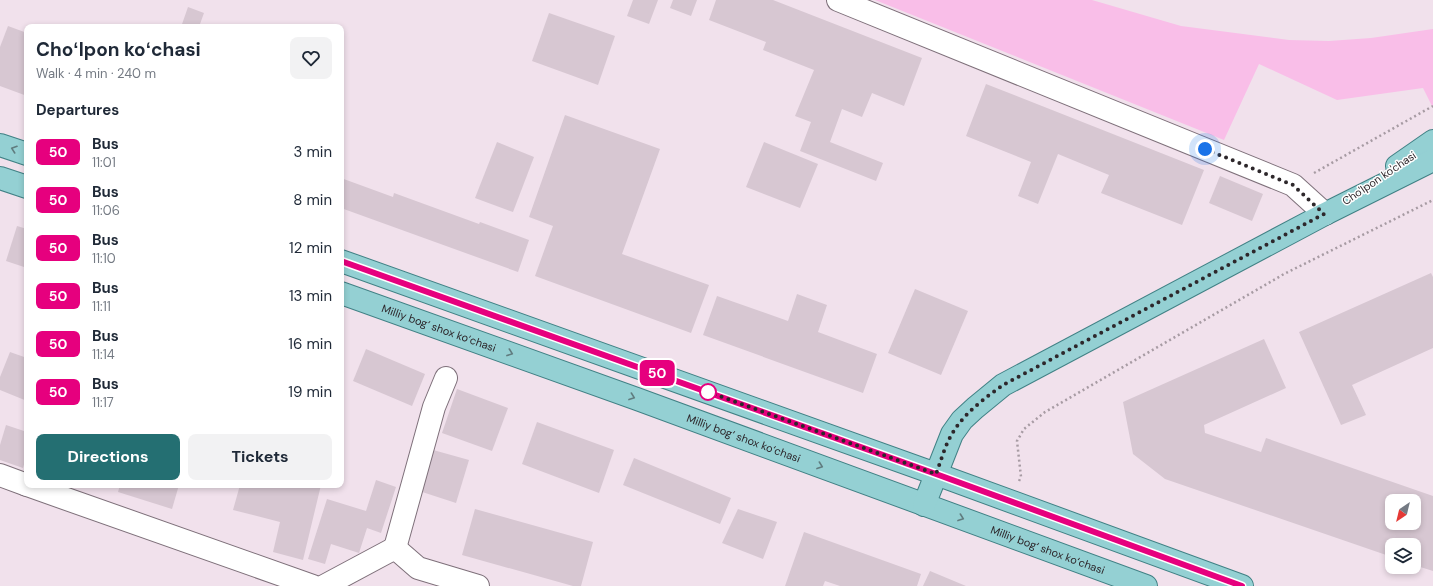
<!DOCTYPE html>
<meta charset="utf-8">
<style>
:root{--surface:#fff;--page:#f2f2f3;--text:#1f2937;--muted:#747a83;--accent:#246f72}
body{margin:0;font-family:"DM Sans",sans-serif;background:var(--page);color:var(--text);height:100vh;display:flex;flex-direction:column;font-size:15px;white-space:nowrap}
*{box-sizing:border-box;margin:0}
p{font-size:13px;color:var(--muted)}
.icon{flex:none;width:22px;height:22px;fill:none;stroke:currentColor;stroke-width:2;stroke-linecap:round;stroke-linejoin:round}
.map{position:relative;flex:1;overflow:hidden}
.drawer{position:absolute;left:24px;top:24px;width:320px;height:464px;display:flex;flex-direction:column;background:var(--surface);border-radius:8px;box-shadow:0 2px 6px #0003}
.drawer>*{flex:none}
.badge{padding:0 8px;border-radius:6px;font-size:14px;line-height:26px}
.needle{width:26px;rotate:215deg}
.fabs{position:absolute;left:1385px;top:494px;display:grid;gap:8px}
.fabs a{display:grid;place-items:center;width:36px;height:36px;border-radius:8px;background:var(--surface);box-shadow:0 2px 6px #0003;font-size:20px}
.you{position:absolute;width:20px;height:20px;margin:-10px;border:3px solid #fff;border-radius:50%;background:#1a73e8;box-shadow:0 0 0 6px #1a73e833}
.map>.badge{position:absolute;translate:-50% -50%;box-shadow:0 0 0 2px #fff}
h2{padding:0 12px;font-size:15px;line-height:36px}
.round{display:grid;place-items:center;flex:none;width:42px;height:42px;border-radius:8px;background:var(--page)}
.headline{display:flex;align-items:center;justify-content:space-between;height:68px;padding:0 12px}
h1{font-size:19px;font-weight:700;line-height:30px}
.cta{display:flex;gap:8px;margin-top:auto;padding:8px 12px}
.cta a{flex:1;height:46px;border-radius:8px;background:var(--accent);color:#fff;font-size:16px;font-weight:700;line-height:46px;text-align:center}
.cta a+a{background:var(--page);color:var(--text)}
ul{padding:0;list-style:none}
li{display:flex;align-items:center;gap:12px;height:48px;padding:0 12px}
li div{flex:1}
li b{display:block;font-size:15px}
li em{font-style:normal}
li .badge{min-width:44px;font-weight:700;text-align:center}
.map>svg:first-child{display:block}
.green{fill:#f9bee8}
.building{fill:#d7c7d2;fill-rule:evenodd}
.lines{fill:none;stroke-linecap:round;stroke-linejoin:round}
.minor-casing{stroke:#7e707a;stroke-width:24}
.major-casing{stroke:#418185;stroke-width:24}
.path{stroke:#a79ba3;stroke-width:2.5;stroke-dasharray:2 3;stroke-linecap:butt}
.minor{stroke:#fff;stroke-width:22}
.major{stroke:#94d0d3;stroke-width:22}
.oneway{stroke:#607c7f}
.line-casing{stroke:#fff;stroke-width:9}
.line{stroke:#e6007e;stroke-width:6}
.walk{stroke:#2d272b;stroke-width:4;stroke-dasharray:0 7.2}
.stop-dot{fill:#fff;stroke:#e6007e;stroke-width:2}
.labels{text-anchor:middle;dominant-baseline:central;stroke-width:3;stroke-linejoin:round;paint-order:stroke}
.street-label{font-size:11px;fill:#2d272b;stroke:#fff}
</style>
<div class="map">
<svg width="1433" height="586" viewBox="0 0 1433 586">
<rect width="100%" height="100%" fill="#f1e1ec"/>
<path class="green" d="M875,0H1092L1181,26L1289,40L1329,41L1371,38L1433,29V108L1423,88L1337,100L1259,64L1224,140Z"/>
<g class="building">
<path d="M633,0H658L649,24L627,16Z"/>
<path d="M673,0H697L691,16L670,8Z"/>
<path d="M716,0H773L922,58L904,106L872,93L862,117L842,109L830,142L883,163L876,181L800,151L811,122L795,116L814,70L763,50L766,42L709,20Z"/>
<path d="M188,7L204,13L200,24L207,27H181Z"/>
<path d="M549,13L615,36L598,85L532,61Z"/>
<path d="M8,26L27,33V96L0,86V47Z"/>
<path d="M986,84L1204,170L1182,225L1101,193L1109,175L1058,154L1038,204L1018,196L1031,162L966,136Z"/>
<path d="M565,115L660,149L622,254L709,285L691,333L535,276L553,226L529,217Z"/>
<path d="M497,142L534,157L513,212L475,198Z"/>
<path d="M764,142L818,164L800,208L746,187Z"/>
<path d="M1220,176L1263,194L1252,221L1209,203Z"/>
<path d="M341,178L393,197L394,193L479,224L480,222L529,240L518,272L341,208Z"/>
<path d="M17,226L27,229V268L6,261Z"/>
<path d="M1431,273L1433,277V348L1352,385L1366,415L1341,425L1299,332Z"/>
<path d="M915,289L968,311L941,375L888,353Z"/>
<path d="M797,294L827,305L818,332L877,354L863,393L703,335L717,296L788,321Z"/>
<path d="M1264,339L1286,388L1204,425L1205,433L1261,452L1266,438L1433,496V571L1414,565V545H1392V557L1165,479L1133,454L1123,402ZM1392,501H1414V523H1392Z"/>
<path d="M366,349L425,374L412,406L353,381Z"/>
<path d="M10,352L27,358V401L0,390V377Z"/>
<path d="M457,389L508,408L492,451L442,433Z"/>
<path d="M537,422L614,450L599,493L522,464Z"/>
<path d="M6,425L27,432V454L23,468L0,460V445Z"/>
<path d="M426,448L469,460L456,503L413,489Z"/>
<path d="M634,458L731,498L720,524L623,485Z"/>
<path d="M376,480L396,487L381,533L367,528L359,553L331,544L325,564L308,559L327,499L366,511Z"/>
<path d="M120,485H179L172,509L118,492Z"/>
<path d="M240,485H321L303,560L273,552L280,522L233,510Z"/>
<path d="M475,509L593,542L581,586H573L462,555Z"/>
<path d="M738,509L777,522L763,559L722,543Z"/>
<path d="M804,532L921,574L917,586H840L825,581L823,586H785Z"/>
<path d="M930,571L966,586H923Z"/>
</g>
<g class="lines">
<g class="minor-casing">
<g id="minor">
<path d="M838,0L1293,185L1325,214"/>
<path d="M0,475L27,485"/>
<path d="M27,485L313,586"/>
<path d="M395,548L434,407L446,378"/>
<path d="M324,586L395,548L418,568L478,586"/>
</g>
</g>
<g class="major-casing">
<g id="major">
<path d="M0,145L27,154"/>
<path d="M1397,166L1433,141"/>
<path d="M0,178L27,187"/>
<path d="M341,261L936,474L1242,586"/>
<path id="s1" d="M341,293L637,399L1146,586"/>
<path d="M924,505L952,434L962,420L975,408L1003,385L1325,214L1433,160"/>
</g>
</g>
<g class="path">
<path d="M1314,173L1433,106"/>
<path d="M1019,481L1021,477L1017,441L1024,429L1045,412L1284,274L1433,200"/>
</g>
<use href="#minor" class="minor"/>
<use href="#major" class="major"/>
</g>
<defs><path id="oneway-chevron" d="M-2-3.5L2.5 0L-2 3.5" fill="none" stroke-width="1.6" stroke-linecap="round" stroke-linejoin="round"/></defs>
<g class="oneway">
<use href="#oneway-chevron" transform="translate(14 149) rotate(-161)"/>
<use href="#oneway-chevron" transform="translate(510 353) rotate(20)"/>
<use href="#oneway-chevron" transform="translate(632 397) rotate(20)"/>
<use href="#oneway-chevron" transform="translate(820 466) rotate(20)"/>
<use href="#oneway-chevron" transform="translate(961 518) rotate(20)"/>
</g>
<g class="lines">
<g class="line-casing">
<path id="line" d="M341,261L936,474L1242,586"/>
</g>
<use href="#line" class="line"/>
<path class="walk" d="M708,392L936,474C941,461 945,445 952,434C964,413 985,398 1003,385L1324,214L1293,185L1205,149"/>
</g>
<circle class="stop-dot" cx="708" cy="392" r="8"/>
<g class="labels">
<g class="street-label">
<text transform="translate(1379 178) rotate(-34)">Cho'lpon ko'chasi</text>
<text stroke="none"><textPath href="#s1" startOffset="104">Milliy bog‘ shox ko‘chasi</textPath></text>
<text stroke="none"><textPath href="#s1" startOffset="428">Milliy bog‘ shox ko‘chasi</textPath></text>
<text stroke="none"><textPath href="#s1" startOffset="752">Milliy bog‘ shox ko‘chasi</textPath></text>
</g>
</g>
</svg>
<div class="fabs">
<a><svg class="needle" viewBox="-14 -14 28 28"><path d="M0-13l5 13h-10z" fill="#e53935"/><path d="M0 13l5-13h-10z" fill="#747a83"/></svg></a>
<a><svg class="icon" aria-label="layers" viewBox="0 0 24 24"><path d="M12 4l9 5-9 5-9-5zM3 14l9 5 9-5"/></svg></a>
</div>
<div class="you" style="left:1205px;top:149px"></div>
<b class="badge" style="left:657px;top:373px;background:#e6007e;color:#fff">50</b>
<section class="drawer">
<div class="headline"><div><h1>Choʻlpon koʻchasi</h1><p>Walk · 4 min · 240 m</p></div><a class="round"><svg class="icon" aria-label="heart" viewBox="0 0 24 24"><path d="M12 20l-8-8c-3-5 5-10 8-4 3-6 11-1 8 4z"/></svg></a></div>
<h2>Departures</h2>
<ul>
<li><span class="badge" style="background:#e6007e;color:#fff">50</span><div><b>Bus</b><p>11:01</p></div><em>3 min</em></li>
<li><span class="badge" style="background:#e6007e;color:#fff">50</span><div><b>Bus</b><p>11:06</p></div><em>8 min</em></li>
<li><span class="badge" style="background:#e6007e;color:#fff">50</span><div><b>Bus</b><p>11:10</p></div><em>12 min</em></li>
<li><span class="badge" style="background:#e6007e;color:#fff">50</span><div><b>Bus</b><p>11:11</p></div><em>13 min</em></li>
<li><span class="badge" style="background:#e6007e;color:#fff">50</span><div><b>Bus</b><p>11:14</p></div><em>16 min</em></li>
<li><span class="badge" style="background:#e6007e;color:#fff">50</span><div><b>Bus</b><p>11:17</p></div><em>19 min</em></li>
</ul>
<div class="cta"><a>Directions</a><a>Tickets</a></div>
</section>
</div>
